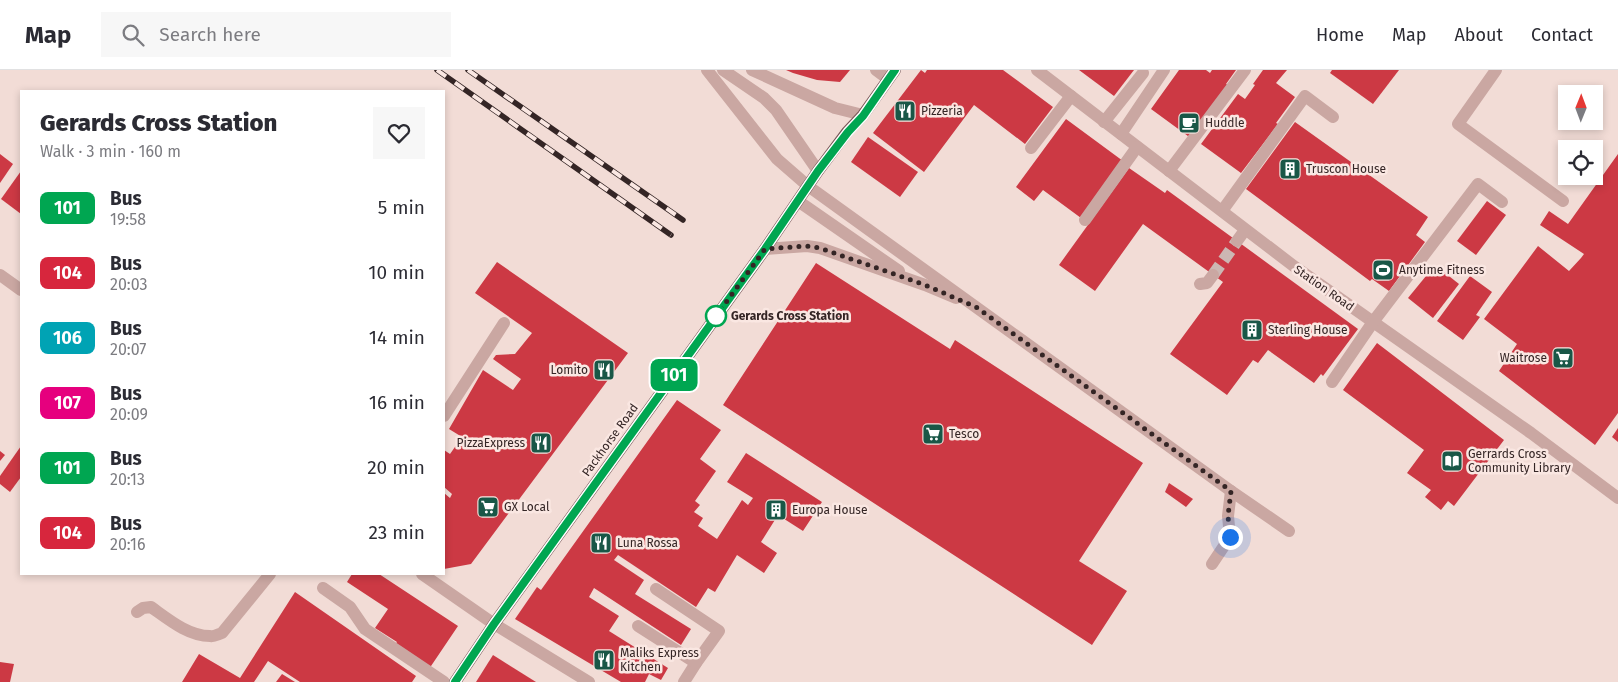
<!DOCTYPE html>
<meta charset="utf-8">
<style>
:root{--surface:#fff;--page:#f7f7f7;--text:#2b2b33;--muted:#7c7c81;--line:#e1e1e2}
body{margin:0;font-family:"Fira Sans",sans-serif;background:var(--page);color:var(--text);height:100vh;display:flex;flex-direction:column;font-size:19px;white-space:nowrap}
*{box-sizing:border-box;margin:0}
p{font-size:16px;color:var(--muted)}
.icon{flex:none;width:28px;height:28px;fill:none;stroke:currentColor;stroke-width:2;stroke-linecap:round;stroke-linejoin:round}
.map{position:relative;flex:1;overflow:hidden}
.panel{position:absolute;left:20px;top:20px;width:425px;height:485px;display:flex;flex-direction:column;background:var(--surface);border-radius:0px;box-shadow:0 2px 8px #0003}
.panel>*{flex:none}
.badge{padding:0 10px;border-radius:8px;font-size:18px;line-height:32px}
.needle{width:32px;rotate:1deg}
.buttons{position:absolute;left:1558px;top:15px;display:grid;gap:10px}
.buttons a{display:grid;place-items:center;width:45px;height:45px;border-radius:0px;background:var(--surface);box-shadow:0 2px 8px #0003;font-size:25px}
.you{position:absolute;width:25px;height:25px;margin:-12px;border:4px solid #fff;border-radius:50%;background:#1a73e8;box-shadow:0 0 0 8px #1a73e833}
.map>.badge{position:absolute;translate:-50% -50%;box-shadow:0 0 0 2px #fff}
.round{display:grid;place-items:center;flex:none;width:52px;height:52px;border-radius:0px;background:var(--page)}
.overview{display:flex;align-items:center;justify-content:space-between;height:85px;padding:0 20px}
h1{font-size:24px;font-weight:800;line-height:38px}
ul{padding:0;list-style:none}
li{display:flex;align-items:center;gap:15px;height:65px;padding:0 20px}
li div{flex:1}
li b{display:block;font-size:19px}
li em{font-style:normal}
li .badge{min-width:55px;font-weight:700;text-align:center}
header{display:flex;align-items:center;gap:30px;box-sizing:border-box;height:70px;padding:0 25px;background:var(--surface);border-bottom:1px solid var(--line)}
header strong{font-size:24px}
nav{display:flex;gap:28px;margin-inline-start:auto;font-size:18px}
.search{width:350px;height:45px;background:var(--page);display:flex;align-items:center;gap:12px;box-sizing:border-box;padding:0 18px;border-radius:0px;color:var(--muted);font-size:19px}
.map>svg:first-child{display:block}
.building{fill:#cc3944}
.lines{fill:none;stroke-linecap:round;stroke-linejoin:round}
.minor-tunnel{stroke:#ccb7b3;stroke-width:12;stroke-dasharray:12 6;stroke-linecap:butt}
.minor{stroke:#caa7a2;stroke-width:12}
.major{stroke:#755;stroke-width:12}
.rail-casing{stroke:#342525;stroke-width:5.5}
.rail{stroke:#fae7e2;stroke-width:4;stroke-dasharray:11;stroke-linecap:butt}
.line-casing{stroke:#fff;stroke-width:11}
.line{stroke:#00a651;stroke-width:8}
.walk{stroke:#342525;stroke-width:5;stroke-dasharray:0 9}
.stop-dot{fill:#fff;stroke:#00a651;stroke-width:2.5}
.labels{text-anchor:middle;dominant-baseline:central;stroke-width:5;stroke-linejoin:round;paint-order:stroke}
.poi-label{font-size:12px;fill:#342525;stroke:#fae7e2;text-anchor:start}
.street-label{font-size:12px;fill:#342525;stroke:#fae7e2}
.stop-label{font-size:12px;font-weight:bold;fill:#342525;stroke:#fae7e2;text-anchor:start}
</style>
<header>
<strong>Map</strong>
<div class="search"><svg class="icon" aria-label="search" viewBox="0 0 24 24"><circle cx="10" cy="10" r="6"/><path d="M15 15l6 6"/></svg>Search here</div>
<nav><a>Home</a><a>Map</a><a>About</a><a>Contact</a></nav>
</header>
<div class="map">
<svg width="1618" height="612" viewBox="0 0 1618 612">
<rect width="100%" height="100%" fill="#f2dcd6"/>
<g class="building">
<path d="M786,0H850L840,12L817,10L793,3Z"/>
<path d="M921,0L925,3L927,0H1003L1053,37L1025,74L974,35L924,102L873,63Z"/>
<path d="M1079,0H1134L1114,26Z"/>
<path d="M1179,0H1206L1210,3L1212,0H1236L1226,14L1230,16L1192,69L1151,39Z"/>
<path d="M1263,0H1287L1276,13L1295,27L1276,53L1278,54L1241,103L1201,74L1238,24L1245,29L1255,15L1253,14Z"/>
<path d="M1332,0H1399L1373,34L1330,3Z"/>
<path d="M1066,49L1123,91L1081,148L1043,120L1034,131L1016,117Z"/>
<path d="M1295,52L1428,147L1416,165L1425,172L1389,221L1372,209L1370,211L1246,119Z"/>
<path d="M868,67L918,102L900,127L851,92Z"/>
<path d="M0,84L13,94L0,113Z"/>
<path d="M1618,84V343L1595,375L1499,301L1517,274L1484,249L1538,176L1569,201L1581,188L1584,184L1540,155L1549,141L1568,154Z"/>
<path d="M1129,98L1165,123L1167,120L1358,259L1323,306L1321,304L1314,313L1268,280L1258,293L1253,290L1227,325L1170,284L1223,212L1143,154L1095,221L1059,195Z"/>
<path d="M21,101V144L1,129Z"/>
<path d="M1487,131L1506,145L1476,185L1457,171Z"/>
<path d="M497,192L628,283L471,494L444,499V423L450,428L452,424L444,417V380L450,384L462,367L449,359L483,300L513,320L521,309L493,289L496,285L515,284L532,263L475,223Z"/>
<path d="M816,193L950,279L955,270L1143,393L1079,491L1127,521L1092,575L723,335Z"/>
<path d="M1435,195L1459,214L1433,248L1408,228Z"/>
<path d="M1470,206L1492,222L1476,245L1480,247L1463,270L1437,251Z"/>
<path d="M1377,273L1504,370L1454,436L1448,431L1441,440L1425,427L1431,420L1407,403L1424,380L1343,320Z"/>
<path d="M677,330L721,360L700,389L716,401L695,431L700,435L694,442L703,448L698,456L717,469L742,430L748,435L753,428L727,412L746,383L822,432L803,461L778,445L761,472L777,483L764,503L737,485L715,522L708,518L696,537L618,485L614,490L644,510L635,524L691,559L681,575L594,518L589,527L619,546L609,561L668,598L661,610L649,604L645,612H621L515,549L537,517L541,520Z"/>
<path d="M1618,358V372L1612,367Z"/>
<path d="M21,376V407L10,422L0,414V406Z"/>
<path d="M0,381L5,385L0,391Z"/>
<path d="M1169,413L1193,429L1186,437L1165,422Z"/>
<path d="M352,504H379L458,556L429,599L394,576L397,572L375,558L388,539L347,512Z"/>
<path d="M295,522L416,606L412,612H300L268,591L254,612H182L199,584L240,608Z"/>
<path d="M493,585L536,612H476Z"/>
<path d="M0,592L14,594L10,612H0Z"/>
<path d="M282,604L295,612H276Z"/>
</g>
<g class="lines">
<path class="minor-tunnel" d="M1213,205L1237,171"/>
<g class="minor">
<path d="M707,0L777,89L808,116L1231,421L1289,461"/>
<path d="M723,0L764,28L776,40L818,101"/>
<path d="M752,0L835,38L863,45"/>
<path d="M876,0L888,9"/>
<path d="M1037,0L1295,197L1531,363L1618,428"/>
<path d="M1496,0L1458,54L1563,131"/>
<path d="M1104,52L1143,3"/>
<path d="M1121,64L1164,0"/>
<path d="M1031,78L1071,26"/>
<path d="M1169,101L1245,0"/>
<path d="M798,131L899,201"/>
<path d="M1222,141L1305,26L1333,47"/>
<path d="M1085,150L1137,77"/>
<path d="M1237,171L1245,160"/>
<path d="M765,179L807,176L820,178L925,215L956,228"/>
<path d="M0,205L21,220"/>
<path d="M1200,214L1207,213L1213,205"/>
<path d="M1332,312L1373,252L1478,114L1502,132"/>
<path d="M444,346L504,253"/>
<path d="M1212,494L1230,467L1228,446L1231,421"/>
<path d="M422,504L494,554L589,612"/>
<path d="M323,518L350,537L365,559L444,612"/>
<path d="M656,519L719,561L696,593L684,612"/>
<path d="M137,542L143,538L151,537C168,549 188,566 210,566C214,567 218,564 222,563L270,504"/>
<path d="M638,556L696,593"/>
</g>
<path class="major" d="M455,612L494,554L765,179L818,101L847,62L863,45L895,0"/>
<g class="rail-casing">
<g id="rail">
<path d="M437,0L671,165"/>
<path d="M468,0L683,150"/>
</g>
</g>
<use href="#rail" class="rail"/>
</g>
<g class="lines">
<g class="line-casing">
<path id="line" d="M455,612L494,554L765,179L818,101L848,62L863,46L895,0"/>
</g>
<use href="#line" class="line"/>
<path class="walk" d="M716,246L765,179L807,176L820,178L925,215L976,237L1231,421L1228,446L1230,467"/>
</g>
<defs>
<g id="restaurant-square" transform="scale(1.125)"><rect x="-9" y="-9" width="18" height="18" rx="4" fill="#195747" stroke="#fae7e2"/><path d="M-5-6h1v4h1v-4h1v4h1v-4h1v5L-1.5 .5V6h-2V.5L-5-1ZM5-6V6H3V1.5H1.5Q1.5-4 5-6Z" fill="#fff"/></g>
<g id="cafe-square" transform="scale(1.125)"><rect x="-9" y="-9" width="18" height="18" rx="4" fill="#195747" stroke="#fae7e2"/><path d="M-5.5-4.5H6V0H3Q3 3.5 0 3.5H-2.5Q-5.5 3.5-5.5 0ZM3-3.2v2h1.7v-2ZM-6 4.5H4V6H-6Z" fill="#fff"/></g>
<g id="building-square" transform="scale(1.125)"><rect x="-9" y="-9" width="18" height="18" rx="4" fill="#195747" stroke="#fae7e2"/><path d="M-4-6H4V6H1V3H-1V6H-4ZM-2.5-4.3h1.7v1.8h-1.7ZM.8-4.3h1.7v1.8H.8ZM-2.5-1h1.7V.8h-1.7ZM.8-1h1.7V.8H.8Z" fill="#fff"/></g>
<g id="stadium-square" transform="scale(1.125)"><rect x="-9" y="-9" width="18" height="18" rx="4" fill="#195747" stroke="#fae7e2"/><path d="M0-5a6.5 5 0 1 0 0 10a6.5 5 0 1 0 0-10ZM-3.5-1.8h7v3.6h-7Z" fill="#fff"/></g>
<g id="supermarket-square" transform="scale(1.125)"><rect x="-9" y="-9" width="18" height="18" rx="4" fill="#195747" stroke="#fae7e2"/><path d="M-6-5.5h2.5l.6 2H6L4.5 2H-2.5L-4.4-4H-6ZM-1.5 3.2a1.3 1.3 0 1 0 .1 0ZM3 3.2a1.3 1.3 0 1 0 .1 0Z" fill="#fff"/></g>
<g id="library-square" transform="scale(1.125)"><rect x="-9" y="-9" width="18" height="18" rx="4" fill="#195747" stroke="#fae7e2"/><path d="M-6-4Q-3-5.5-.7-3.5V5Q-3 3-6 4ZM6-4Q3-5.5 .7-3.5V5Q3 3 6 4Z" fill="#fff"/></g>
</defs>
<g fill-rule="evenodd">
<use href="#restaurant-square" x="905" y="41"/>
<use href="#cafe-square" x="1189" y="53"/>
<use href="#building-square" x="1290" y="99"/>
<use href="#stadium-square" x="1383" y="200"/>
<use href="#building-square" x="1252" y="260"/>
<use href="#supermarket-square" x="1563" y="288"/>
<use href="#restaurant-square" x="604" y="300"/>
<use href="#supermarket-square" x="933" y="364"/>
<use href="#restaurant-square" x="541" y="373"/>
<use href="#library-square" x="1452" y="391"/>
<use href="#supermarket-square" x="488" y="437"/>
<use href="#building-square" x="776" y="440"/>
<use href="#restaurant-square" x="601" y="473"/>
<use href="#restaurant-square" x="604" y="590"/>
</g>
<circle class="stop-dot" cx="716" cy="246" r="10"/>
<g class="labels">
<g class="poi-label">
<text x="921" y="41">Pizzeria</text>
<text x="1205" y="53">Huddle</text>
<text x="1306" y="99">Truscon House</text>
<text x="1399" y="200">Anytime Fitness</text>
<text x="1268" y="260">Sterling House</text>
<text x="1547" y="288" text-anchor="end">Waitrose</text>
<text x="588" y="300" text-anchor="end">Lomito</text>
<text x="949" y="364">Tesco</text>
<text x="525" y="373" text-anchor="end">PizzaExpress</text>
<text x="1468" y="384">Gerrards Cross<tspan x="1468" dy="14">Community Library</tspan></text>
<text x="504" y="437">GX Local</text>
<text x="792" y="440">Europa House</text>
<text x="617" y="473">Luna Rossa</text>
<text x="620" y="583">Maliks Express<tspan x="620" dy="14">Kitchen</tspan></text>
</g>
<g class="street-label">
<text transform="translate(1324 218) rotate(35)">Station Road</text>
<text transform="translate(610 370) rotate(-54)">Packhorse Road</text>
</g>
<g class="stop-label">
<text x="731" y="246">Gerards Cross Station</text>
</g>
</g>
</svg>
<div class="buttons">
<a><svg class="needle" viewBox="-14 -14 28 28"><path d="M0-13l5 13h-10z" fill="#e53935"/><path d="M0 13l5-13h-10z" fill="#7c7c81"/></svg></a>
<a><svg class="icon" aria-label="locate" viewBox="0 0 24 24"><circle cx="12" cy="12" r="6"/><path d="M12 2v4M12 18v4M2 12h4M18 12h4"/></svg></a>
</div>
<div class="you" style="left:1230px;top:467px"></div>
<b class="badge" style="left:674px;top:305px;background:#00a651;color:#fff">101</b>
<section class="panel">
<div class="overview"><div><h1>Gerards Cross Station</h1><p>Walk · 3 min · 160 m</p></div><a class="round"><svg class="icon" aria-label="heart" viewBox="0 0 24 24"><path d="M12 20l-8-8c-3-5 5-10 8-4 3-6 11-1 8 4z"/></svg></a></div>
<ul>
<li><span class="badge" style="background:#00a651;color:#fff">101</span><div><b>Bus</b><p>19:58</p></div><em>5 min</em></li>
<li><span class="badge" style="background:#d7263d;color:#fff">104</span><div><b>Bus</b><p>20:03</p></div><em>10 min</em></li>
<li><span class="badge" style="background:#00a3b4;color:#fff">106</span><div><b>Bus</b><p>20:07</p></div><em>14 min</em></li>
<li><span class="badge" style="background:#e6007e;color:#fff">107</span><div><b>Bus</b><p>20:09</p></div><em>16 min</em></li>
<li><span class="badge" style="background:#00a651;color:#fff">101</span><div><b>Bus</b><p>20:13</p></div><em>20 min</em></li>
<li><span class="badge" style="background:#d7263d;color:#fff">104</span><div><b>Bus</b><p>20:16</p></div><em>23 min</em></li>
</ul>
</section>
</div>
